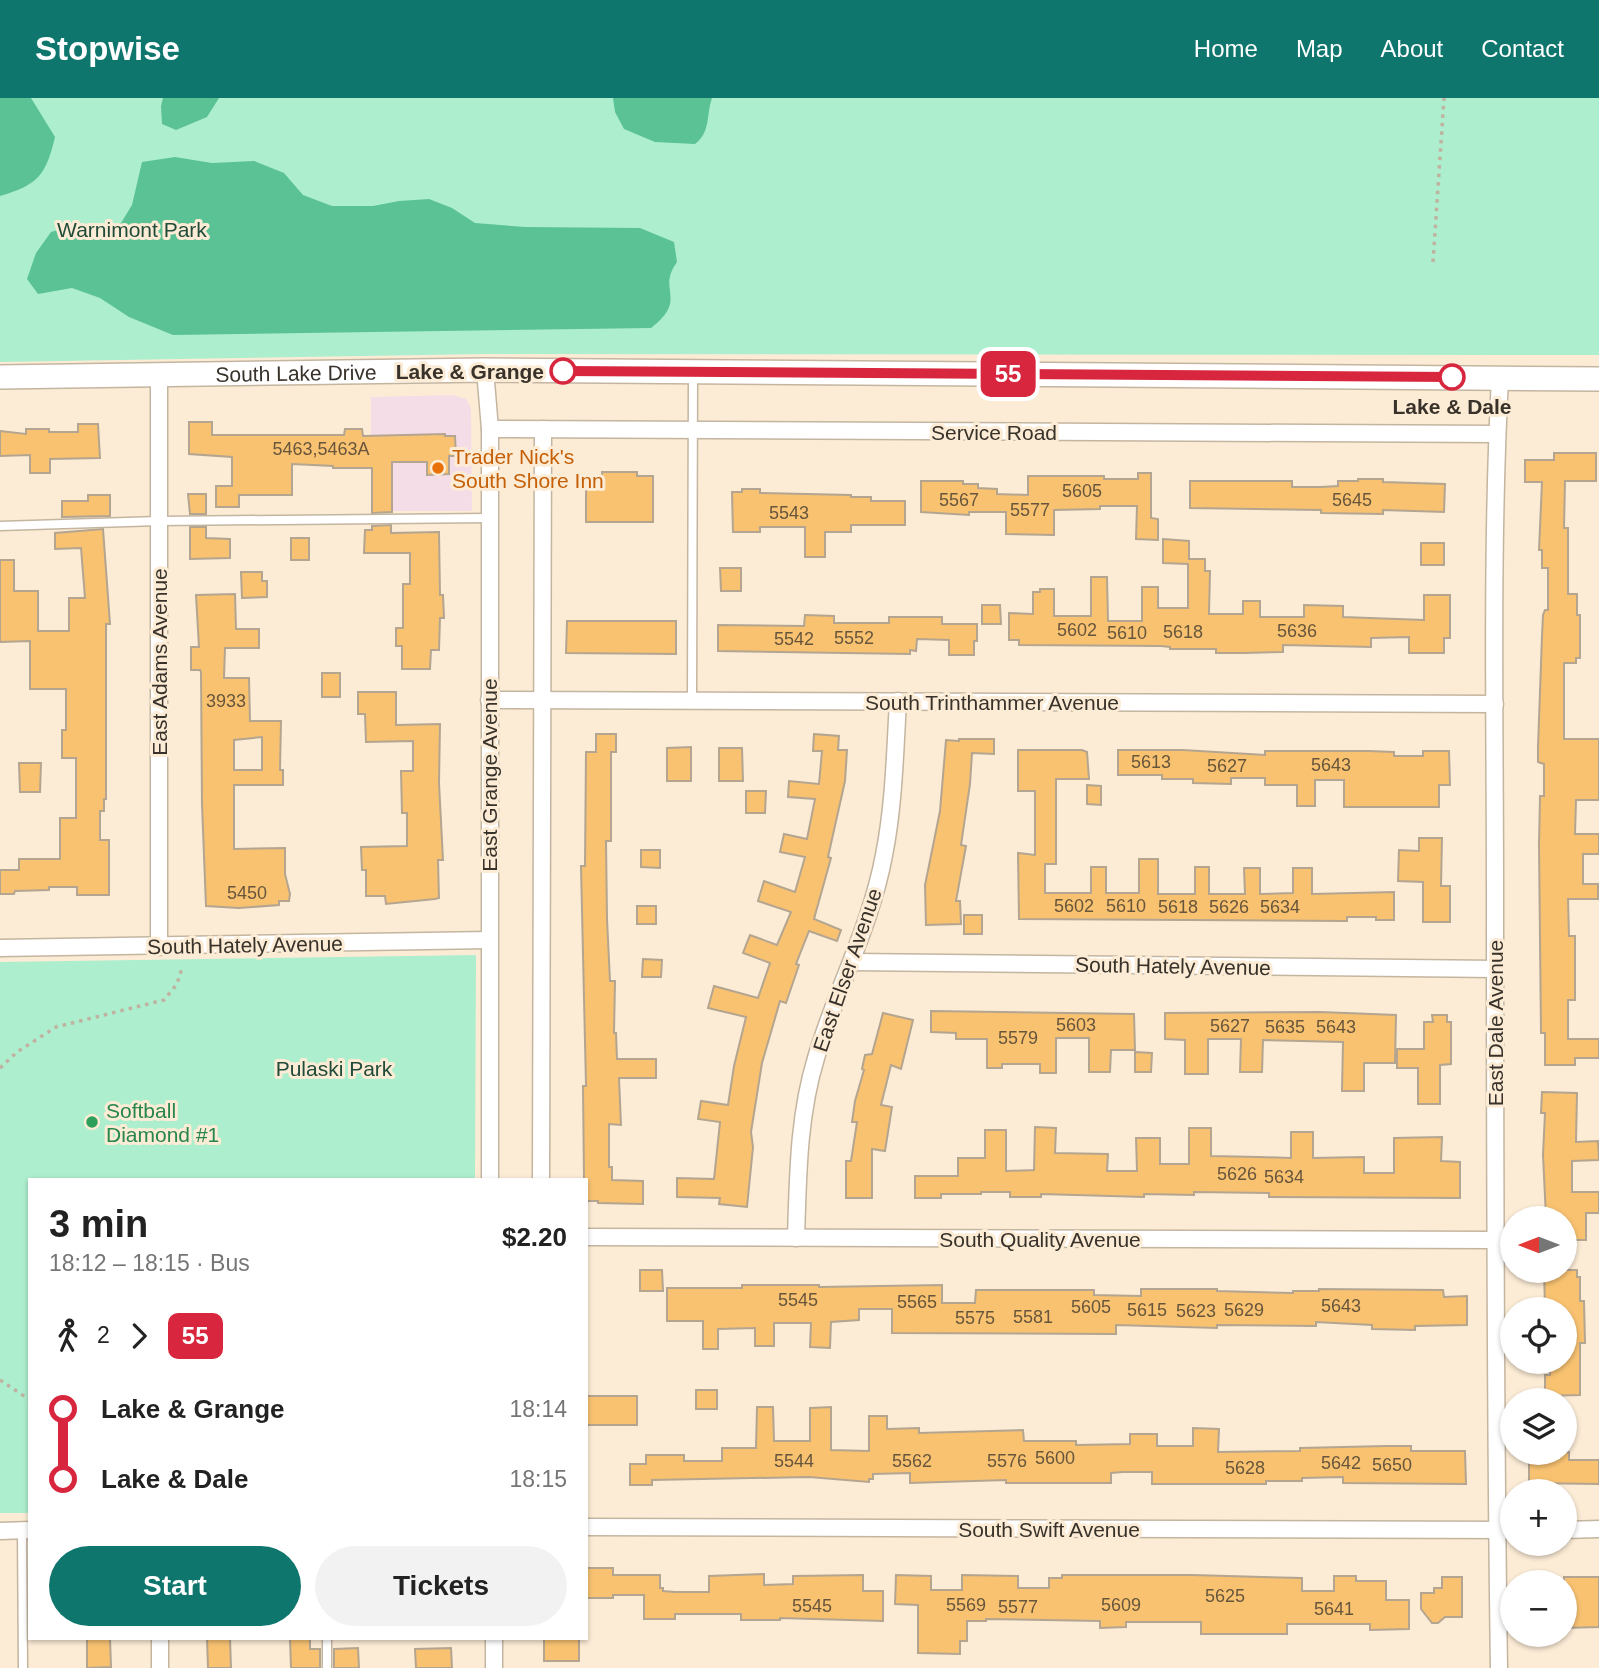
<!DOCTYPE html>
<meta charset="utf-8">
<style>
:root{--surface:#fff;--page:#f2f2f2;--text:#222;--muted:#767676;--accent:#0f766e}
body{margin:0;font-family:Arial,sans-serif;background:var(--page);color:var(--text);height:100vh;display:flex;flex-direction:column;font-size:26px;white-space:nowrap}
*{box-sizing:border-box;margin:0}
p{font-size:23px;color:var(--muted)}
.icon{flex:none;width:38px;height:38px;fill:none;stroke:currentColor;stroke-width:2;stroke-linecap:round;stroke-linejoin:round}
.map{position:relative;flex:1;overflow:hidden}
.panel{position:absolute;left:28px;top:1080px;width:560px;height:462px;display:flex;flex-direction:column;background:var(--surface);border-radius:0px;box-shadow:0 2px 5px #0004}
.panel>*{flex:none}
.badge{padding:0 14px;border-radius:10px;font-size:24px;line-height:46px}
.needle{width:46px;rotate:270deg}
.controls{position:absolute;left:1500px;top:1108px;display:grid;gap:14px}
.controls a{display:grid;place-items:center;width:77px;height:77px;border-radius:50%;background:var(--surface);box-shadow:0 2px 5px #0004;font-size:35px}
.map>.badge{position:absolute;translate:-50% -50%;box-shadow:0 0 0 4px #fff}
.legs{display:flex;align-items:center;gap:10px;height:77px;padding:0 21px;font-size:23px}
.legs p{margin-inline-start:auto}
.summary{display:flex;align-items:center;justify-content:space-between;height:119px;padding:0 21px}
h1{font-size:38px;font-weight:700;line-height:52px}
.button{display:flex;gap:14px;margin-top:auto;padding:14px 21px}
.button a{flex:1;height:80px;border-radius:42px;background:var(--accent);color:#fff;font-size:28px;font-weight:700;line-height:80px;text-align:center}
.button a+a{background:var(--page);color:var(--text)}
ul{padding:0 21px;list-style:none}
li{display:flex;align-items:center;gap:24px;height:70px;font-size:26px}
li i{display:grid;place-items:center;width:10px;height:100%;margin:0 9px;background:currentColor}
li i::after{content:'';width:18px;height:18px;margin:-9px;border:5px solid;border-radius:50%;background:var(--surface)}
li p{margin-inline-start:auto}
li:first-child i{background:linear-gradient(#0000 50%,currentColor 0)}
li:last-child i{background:linear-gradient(currentColor 50%,#0000 0)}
header{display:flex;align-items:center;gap:42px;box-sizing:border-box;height:98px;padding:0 35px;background:var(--accent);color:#fff}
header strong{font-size:33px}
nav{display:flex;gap:38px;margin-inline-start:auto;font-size:24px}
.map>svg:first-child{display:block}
.commercial{fill:#f5dde8}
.green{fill:#adeece}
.forest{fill:#5bc296}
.building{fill:#f8c271;stroke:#b4a590;stroke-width:2;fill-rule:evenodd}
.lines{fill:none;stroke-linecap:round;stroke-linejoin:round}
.lane-casing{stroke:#c4b5a0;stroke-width:11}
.street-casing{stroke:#c4b5a0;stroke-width:19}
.secondary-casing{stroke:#c4b5a0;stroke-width:26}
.path{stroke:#bfb2a0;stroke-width:3.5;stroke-dasharray:3.5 5;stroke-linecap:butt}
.lane{stroke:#fff;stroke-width:8}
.street{stroke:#fff;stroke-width:16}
.secondary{stroke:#fff;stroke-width:23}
.line-1-casing{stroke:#fff;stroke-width:16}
.line-1{stroke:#d7263d;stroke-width:10}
.stop-1-dot{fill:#fff;stroke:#d7263d;stroke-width:3.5}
.food-dot{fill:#e8710a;stroke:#fcecd6;stroke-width:2.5}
.leisure-dot{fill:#2e9e5b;stroke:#fcecd6;stroke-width:2.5}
.labels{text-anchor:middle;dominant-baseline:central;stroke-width:6;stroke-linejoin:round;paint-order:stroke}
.number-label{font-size:18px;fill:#68563c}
.park-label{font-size:21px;fill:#1f4b38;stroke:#fcecd6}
.stop-label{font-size:21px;font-weight:bold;fill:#38322a;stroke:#fcecd6;text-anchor:end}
.street-label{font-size:21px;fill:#38322a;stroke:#fcecd6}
.food-label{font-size:21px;fill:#c56008;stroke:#fcecd6;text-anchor:start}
.leisure-label{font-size:21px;fill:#27864d;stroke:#fcecd6;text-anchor:start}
</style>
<header>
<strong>Stopwise</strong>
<nav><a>Home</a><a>Map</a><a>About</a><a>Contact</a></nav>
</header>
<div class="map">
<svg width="1599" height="1570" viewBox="0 0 1599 1570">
<rect width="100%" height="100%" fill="#fcecd6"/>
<path class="commercial" d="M453,297L466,301L471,310L472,413H371V299Z"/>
<g class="green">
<path d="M0,0H1599V257L487,256L0,264Z"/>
<path d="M476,857L475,1081L30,1082V1415H0V864Z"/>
</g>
<g class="forest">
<path d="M0,0H31L55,39C46,77 38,87 0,98Z"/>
<path d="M163,0H219L207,19L176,32L162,26L161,8Z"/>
<path d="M613,0H712C706,17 711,34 695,46L655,44L624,31L615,14Z"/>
<path d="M175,59L212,65L254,63L284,75L303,97L332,108H373L399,103L429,101L452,110L475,125L525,129L640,130L674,144L677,164C656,193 689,200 651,230L173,237L129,219L100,200L72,190L38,196L27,181L36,155L51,134L71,128L121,125L132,107L142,64Z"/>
</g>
<g class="building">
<path d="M189,324H212V337H344L345,331H362L363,338L445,336V338H455L456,358H449V376L427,377V364H392V414L372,415V370H333V368L292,366V397H239V409H216V388H232V359L189,356Z"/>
<path d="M78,326H98L100,360L50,361V375H30V357L0,358V333L26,336V331H49V334H78Z"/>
<path d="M1554,355H1596V383H1565L1564,430H1568V496H1577V517H1580V560H1576V565H1564V641H1599V702H1576L1575,736H1599V756H1583V786H1598V801H1568L1569,838H1575V902H1568V941H1599V960H1575V967H1545V935H1541L1539,747L1540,698H1544V666L1538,664V649L1542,538L1543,517L1545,512H1548V470H1542V452H1539L1542,384H1525V362H1554Z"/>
<path d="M602,374H637V378H653V424H586V378H602Z"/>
<path d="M1138,375H1151V420L1158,421V442L1136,441L1137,408H1100V411L1054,412V437L1006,436V414H969V417L921,414V383H963V386H978V390L997,391V396L1028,397V378H1104V381H1138Z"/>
<path d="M1358,381H1383V384L1445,386L1444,414L1383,412V416L1321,415V412L1190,410V383H1292V389H1321L1338,388V383H1358Z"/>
<path d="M742,391H760V395L851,397V399H871V403H905V427H851V434H825V459H805V429H760V434H733L732,394H742Z"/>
<path d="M188,396H206V416H190Z"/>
<path d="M88,397H110V418L62,419V403H88Z"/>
<path d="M391,427V435L439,434L440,497H443L444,520H440L439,552H431L430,571H402V548H396V530H403V486H410V455H364L365,432H372V428Z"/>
<path d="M190,429H206V440L230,441V460L190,461Z"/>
<path d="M103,431L110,526H106V701H104V713H100V742H109V797H77V789H49V792L15,793L14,796H0V772H19V761H60V720H76V660H62V632H66V591H30V543L0,544V462H14V493H38V533H69V500H85L81,450L55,451V435Z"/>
<rect x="291" y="440" width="18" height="22"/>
<path d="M1163,441L1189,443V461H1205V473H1210L1209,516H1243V503H1260V519H1304V507L1343,508V519L1424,522V497H1450V540H1444V555H1409V539L1371,540V549L1283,547V554L1244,555H1216V551H1170V549L1161,548L1019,547V542H1009V515L1033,516V494H1040V491H1054V518H1091V479H1107L1108,523H1142V489H1158V510H1188V466L1163,465Z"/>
<rect x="1421" y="445" width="23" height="22"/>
<path d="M720,470H741V493H721Z"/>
<path d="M241,474H262V483H267V499L242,500Z"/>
<path d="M235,496L236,531H259V550H225L224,580H249L250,623H281L280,672H283V687H234V751L285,750V776L290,796L289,803H279V807L239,810L206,808L202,706L201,574L200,572H191V549H199L196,497ZM262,639V672H234V642Z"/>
<path d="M982,507H1000L1001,526H982Z"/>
<path d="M805,517L834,518V525H889V519H942V526H977V543H974V557H949V542L917,541L916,553L910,552V556L718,553V527L804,528Z"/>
<path d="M567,523H676V556L566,555Z"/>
<rect x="322" y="575" width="18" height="24"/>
<path d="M358,594H396V627L440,626L439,685L443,762H438L439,800L435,801L386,806L385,798H366V772H362L361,749L407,748V715H402L401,673H413V643L366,644L365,616H358Z"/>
<path d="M596,636H616V654H611V743H606L607,821L610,883H615L614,935H616L617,961H656V980H619L621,1027L609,1026V1069H612V1082L643,1083V1106L598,1105V1103H586V1082H584L583,988H586L581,768H585L586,654H596Z"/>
<path d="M814,636L839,638L838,652H847L845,683L828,759L831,760L814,821L841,832L837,843L809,833L796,866L799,867L786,905L780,903L762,965L751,1034L753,1049L747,1109L719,1106L720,1100L677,1099V1080L714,1081L720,1024L698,1021L701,1003L728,1007L734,968L746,919L708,910L714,888L758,900L770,865L743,855L750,837L777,847L791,814L758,803L764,783L795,794L805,759L780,754L784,736L807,741L815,701L788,699L789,683L819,686L822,653H813Z"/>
<path d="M959,641H994V656L972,655L970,686L961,747L966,748L956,803H960L961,826L926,827L925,787L940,713L946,642L959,643Z"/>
<path d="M691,649V683H667V650Z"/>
<path d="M719,650H742L743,683H719Z"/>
<path d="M1018,652H1082L1087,654L1089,681H1056V766H1045V795H1091V769H1106V795H1139V761H1158V796H1195V769H1209V796H1245L1244,770H1260V796L1293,795V770H1312V796L1394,794V822H1376V819H1347V823L1019,821L1018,755L1035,757V693H1018Z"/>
<path d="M1118,652H1183L1265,657V653H1369L1394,654V658H1423V653H1449L1450,687H1439V709H1344V682H1315V708H1297V687H1265V680H1231V686L1193,685V681H1162V677H1118Z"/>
<path d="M19,665H41L40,694H20Z"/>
<path d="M1087,687L1101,688V707L1087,706Z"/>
<path d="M746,693H766L765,715H746Z"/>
<path d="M1419,740H1442L1441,788H1450V824H1423V784L1398,783L1399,752L1419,753Z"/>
<path d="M641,752H660V770L641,769Z"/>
<rect x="637" y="808" width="19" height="18"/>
<rect x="964" y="817" width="18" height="19"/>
<path d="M643,861L662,862L661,879H642Z"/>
<path d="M931,913L1134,916L1135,952H1111L1110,974H1089V940H1056V975H1040V966H1002V970H987V941H956V935L931,934Z"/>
<path d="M1320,914L1396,917L1395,965H1364V993H1342L1343,944L1263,942L1262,974H1240L1241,941H1208V976H1185V942L1165,941V915Z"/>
<path d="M883,915L913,922L901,971L891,967L881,1007L892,1009L885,1053L872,1051V1100H846V1063H851L857,1024H852L855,1003L864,972L862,971L865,957L872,956Z"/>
<path d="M1432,917H1447V924H1451V966L1440,967V1006H1418V970H1397V951H1424V924H1433Z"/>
<path d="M1135,954L1152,955L1151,974H1135Z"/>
<path d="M1542,994L1577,995L1576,1044L1598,1043L1599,1062L1572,1063V1094H1599V1115H1586V1142H1564V1120H1546L1543,1057L1545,1015H1541Z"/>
<path d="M1035,1029L1056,1030L1055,1055L1108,1056L1107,1073H1137L1136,1040H1160V1066H1189V1030H1211V1058L1259,1059L1291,1060V1034H1313V1060L1364,1059V1075H1394V1040L1442,1039L1441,1063L1460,1064V1100L1269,1099V1095L1194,1094V1097L1144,1096V1099L1041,1096V1099H1010V1094H981V1096H941V1100H915V1078H958V1060H985V1032H1006V1073L1034,1072Z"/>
<path d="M640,1172H662L663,1193H640Z"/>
<path d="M1544,1172H1577V1179H1580V1203H1584L1585,1245H1580V1297L1545,1298V1277H1550V1264H1564V1211H1545Z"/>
<path d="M742,1187H819V1189L942,1187V1205H975L976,1192H1094V1197L1141,1198V1191H1217V1193L1293,1195V1193H1319V1191L1443,1192L1444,1199L1467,1198V1227L1415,1228V1232L1372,1231V1227L1316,1224V1228L1217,1227V1230L1116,1227V1236L892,1235V1211H859V1222L831,1224L830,1250L810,1249L811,1225H774V1248H755V1230L718,1231V1251H703V1223H667V1190H742Z"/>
<rect x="696" y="1292" width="21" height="19"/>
<rect x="586" y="1298" width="51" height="29"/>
<path d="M757,1309H773L774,1343H810V1310L831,1309V1352L869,1353V1318H887V1331L919,1330V1335L1023,1332L1024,1343H1076V1347L1130,1346V1336H1157V1348H1193V1330L1219,1331L1218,1354L1300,1353V1350L1386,1348H1411V1353H1465L1466,1386L1343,1385V1379L1302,1380V1383H1266V1386H1152V1374H1123L1111,1375V1385H1006V1382L910,1385V1375L873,1376V1381H869V1384L809,1379L652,1382V1387H630V1366H646V1357H684V1363H722V1350H756Z"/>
<path d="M1569,1354V1362H1599V1386L1529,1385V1355Z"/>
<path d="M586,1470H613V1477H660V1490H663V1493L675,1494H709V1478L764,1476V1487L793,1486V1478L863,1477V1493H883V1523L780,1520V1522H741V1516H675V1521H644V1497H613V1500H586Z"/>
<path d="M896,1477L931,1478V1492H962V1477L1018,1478V1490H1049V1480H1062V1477H1192L1302,1480V1493H1334V1478H1356V1483H1386V1502H1409V1531L1370,1532V1526H1287V1536H1201V1524H1126V1529L1100,1530V1523L986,1521V1523H967V1543H960V1556L918,1555V1507L895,1506Z"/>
<path d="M1442,1479H1462V1519H1445L1438,1525H1432L1421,1511V1495H1434V1490H1442Z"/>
<path d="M1564,1479H1599V1529L1564,1530Z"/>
<path d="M87,1540H110L111,1569L87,1570Z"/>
<path d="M207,1540H230L231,1570H208Z"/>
<path d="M290,1540H310V1551H320V1570H291Z"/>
<rect x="544" y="1540" width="35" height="23"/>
<path d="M358,1550L359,1570H334V1551Z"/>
<path d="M451,1550L452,1570H416L415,1551Z"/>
</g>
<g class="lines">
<g class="lane-casing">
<g id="lane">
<path d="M0,428L159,423L489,420"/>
<path d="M692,603L693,277"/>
<path d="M22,1433L23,1570"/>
<path d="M327,1570V1540"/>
</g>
</g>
<g class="street-casing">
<g id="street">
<path d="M485,272L490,331V1082"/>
<path d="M159,278V849"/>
<path d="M490,331L1497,336"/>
<path d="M489,602L1495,606"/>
<path d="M0,850L489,842"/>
<path d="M852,864L1495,871"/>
<path d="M541,1082L543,331"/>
<path d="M586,1139L1495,1142"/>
<path d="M796,1140C798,1079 798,1019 816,960C836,892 871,828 884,757C894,707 895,654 898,603"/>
<path d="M586,1429L1512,1432"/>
<path d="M1564,1432L1599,1431"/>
<path d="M0,1433L30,1432"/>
<path d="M160,1540V1570"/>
<path d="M494,1540V1570"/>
<path d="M1499,1570C1495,1311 1495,1051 1495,792C1495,621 1491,450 1500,280"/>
</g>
</g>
<g class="secondary-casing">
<g id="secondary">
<path id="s1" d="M0,279L485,272L1599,281"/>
</g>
</g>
<g class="path">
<path d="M1433,164L1444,0"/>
<path d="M0,970L17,954L56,929L164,902L177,886L182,870"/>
<path d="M0,1282L30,1302"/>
</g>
<use href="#lane" class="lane"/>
<use href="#street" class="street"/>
<use href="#secondary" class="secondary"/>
</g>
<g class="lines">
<g class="line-1-casing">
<path id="line-1" d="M563,273L1452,279"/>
</g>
<use href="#line-1" class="line-1"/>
</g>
<g class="stop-1-dot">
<circle cx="563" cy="273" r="12"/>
<circle cx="1452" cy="279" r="12"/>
</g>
<circle class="food-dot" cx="438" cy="370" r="7"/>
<circle class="leisure-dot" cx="92" cy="1024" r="7"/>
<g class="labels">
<g class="number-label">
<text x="321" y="351">5463,5463A</text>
<text x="1082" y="393">5605</text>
<text x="959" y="402">5567</text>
<text x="1352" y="402">5645</text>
<text x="1030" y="412">5577</text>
<text x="789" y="415">5543</text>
<text x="1077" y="532">5602</text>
<text x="1297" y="533">5636</text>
<text x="1183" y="534">5618</text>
<text x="1127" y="535">5610</text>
<text x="854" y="540">5552</text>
<text x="794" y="541">5542</text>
<text x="226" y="603">3933</text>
<text x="1151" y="664">5613</text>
<text x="1331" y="667">5643</text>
<text x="1227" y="668">5627</text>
<text x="247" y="795">5450</text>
<text x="1074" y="808">5602</text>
<text x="1126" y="808">5610</text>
<text x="1178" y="809">5618</text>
<text x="1229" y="809">5626</text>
<text x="1280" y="809">5634</text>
<text x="1076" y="927">5603</text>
<text x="1230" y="928">5627</text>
<text x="1285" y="929">5635</text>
<text x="1336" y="929">5643</text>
<text x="1018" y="940">5579</text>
<text x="1237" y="1076">5626</text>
<text x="1284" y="1079">5634</text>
<text x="798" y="1202">5545</text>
<text x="917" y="1204">5565</text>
<text x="1341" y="1208">5643</text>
<text x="1091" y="1209">5605</text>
<text x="1147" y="1212">5615</text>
<text x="1244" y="1212">5629</text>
<text x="1196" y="1213">5623</text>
<text x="1033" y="1219">5581</text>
<text x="975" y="1220">5575</text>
<text x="1055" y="1360">5600</text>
<text x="794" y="1363">5544</text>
<text x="912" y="1363">5562</text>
<text x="1007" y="1363">5576</text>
<text x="1341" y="1365">5642</text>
<text x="1392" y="1367">5650</text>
<text x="1245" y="1370">5628</text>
<text x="1225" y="1498">5625</text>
<text x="966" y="1507">5569</text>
<text x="1121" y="1507">5609</text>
<text x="812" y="1508">5545</text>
<text x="1018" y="1509">5577</text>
<text x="1334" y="1511">5641</text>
</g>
<g class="park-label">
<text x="132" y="131">Warnimont Park</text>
<text x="334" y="970">Pulaski Park</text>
</g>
<g class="stop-label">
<text x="544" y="273">Lake &amp; Grange</text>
<text x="1452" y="308" text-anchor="middle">Lake &amp; Dale</text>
</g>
<g class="street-label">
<text stroke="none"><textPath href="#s1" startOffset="296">South Lake Drive</textPath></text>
<text x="994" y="334">Service Road</text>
<text transform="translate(159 564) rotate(-90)">East Adams Avenue</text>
<text x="992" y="604">South Trinthammer Avenue</text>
<text transform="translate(489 677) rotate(-90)">East Grange Avenue</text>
<text transform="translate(245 847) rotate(-1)">South Hately Avenue</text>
<text transform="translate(1173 868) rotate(1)">South Hately Avenue</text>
<text transform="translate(847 872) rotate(-71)">East Elser Avenue</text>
<text transform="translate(1495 925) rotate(-90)">East Dale Avenue</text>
<text x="1040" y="1141">South Quality Avenue</text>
<text x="1049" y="1431">South Swift Avenue</text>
</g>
<g class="food-label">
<text x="452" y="358">Trader Nick's<tspan x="452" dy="24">South Shore Inn</tspan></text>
</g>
<g class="leisure-label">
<text x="106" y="1012">Softball<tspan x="106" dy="24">Diamond #1</tspan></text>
</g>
</g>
</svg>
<div class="controls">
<a><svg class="needle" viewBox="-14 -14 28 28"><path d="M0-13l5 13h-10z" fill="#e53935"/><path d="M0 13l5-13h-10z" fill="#767676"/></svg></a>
<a><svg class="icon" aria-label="locate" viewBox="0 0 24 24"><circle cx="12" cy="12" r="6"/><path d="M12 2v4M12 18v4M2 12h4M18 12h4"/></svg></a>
<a><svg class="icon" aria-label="layers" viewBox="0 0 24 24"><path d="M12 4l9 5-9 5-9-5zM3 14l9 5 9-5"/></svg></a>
<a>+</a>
<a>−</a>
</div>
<b class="badge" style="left:1008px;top:276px;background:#d7263d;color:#fff">55</b>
<section class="panel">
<div class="summary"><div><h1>3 min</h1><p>18:12 – 18:15 · Bus</p></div><b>$2.20</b></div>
<div class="legs"><svg class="icon" aria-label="walk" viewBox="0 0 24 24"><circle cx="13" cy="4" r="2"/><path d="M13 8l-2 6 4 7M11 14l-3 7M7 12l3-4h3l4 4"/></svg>2<svg class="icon" aria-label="forward" viewBox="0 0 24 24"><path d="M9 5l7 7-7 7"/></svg><b class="badge" style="background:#d7263d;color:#fff">55</b></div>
<ul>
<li><i style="color:#d7263d"></i><b>Lake &amp; Grange</b><p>18:14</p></li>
<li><i style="color:#d7263d"></i><b>Lake &amp; Dale</b><p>18:15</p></li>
</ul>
<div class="button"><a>Start</a><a>Tickets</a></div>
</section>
</div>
